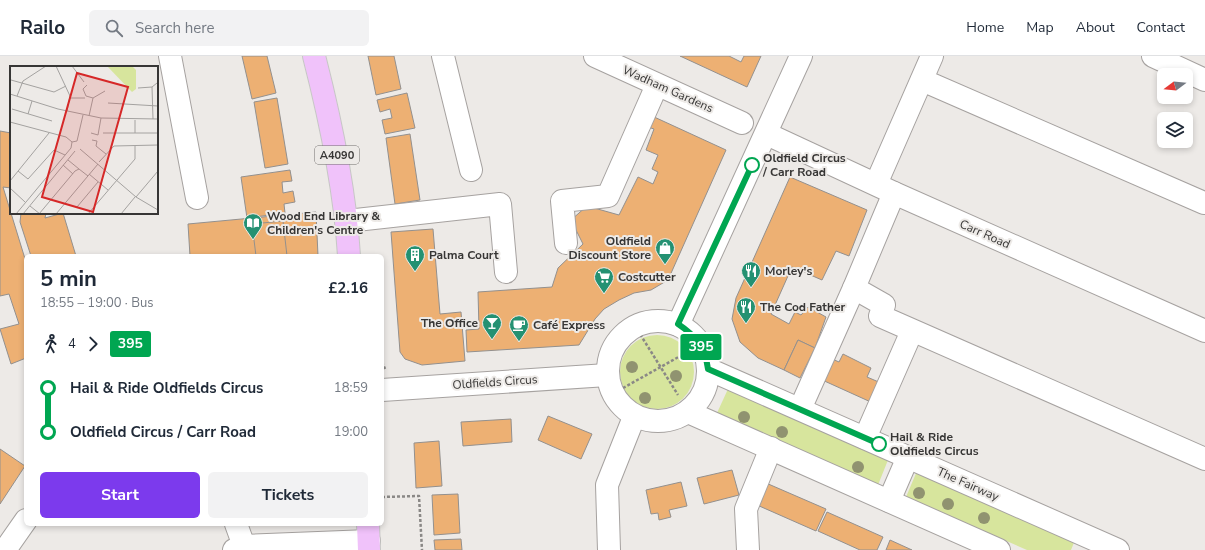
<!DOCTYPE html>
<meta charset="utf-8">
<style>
:root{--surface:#fff;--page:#f2f2f3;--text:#1f2937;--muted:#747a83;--line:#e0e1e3;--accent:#7c3aed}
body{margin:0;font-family:"Nunito Sans",sans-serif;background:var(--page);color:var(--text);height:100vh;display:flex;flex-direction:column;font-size:15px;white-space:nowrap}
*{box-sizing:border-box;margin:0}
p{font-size:13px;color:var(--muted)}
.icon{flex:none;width:22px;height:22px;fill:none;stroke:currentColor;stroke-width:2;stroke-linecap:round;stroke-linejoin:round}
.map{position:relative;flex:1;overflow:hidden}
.details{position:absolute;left:24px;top:198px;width:360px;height:272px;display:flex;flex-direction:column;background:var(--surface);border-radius:6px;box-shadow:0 2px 6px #0003}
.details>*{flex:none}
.badge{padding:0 8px;border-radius:3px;font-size:14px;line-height:26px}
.needle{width:26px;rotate:254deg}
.tools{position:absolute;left:1157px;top:12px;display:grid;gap:8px}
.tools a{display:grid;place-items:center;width:36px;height:36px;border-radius:6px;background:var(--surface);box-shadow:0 2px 6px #0003;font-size:20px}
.map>.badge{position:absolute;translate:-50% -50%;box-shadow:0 0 0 2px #fff}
.legs{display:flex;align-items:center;gap:6px;height:44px;padding:0 16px;font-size:13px}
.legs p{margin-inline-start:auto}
.headline{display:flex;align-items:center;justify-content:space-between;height:68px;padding:0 16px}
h1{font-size:22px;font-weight:700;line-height:30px}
.cta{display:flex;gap:8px;margin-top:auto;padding:8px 16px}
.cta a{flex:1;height:46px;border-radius:6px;background:var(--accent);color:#fff;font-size:16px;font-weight:700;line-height:46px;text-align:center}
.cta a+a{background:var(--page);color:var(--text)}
ul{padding:0 16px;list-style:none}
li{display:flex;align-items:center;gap:14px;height:44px;font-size:15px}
li i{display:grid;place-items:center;width:6px;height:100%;margin:0 5px;background:currentColor}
li i::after{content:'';width:10px;height:10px;margin:-5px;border:3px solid;border-radius:50%;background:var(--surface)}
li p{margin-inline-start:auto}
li:first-child i{background:linear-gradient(#0000 50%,currentColor 0)}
li:last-child i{background:linear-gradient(currentColor 50%,#0000 0)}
header{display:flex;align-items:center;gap:24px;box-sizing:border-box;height:56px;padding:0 20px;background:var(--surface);border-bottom:1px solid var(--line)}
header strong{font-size:19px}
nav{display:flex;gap:22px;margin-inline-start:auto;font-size:14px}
.search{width:280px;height:36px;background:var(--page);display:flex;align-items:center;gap:10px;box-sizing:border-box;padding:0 14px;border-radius:6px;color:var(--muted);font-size:15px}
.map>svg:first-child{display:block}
.green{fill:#d7e59d}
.building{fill:#edb073;stroke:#93908e}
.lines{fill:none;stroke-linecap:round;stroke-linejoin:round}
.minor-casing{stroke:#a6a2a0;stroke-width:24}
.major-casing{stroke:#c7c7c6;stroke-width:24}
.path{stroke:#8a8886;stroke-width:2.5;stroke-dasharray:3 2;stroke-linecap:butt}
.minor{stroke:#fff;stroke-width:22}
.major{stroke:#f0c2fa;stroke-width:22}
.tree{fill:#909370}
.line-1-casing{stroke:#fff;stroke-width:9}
.line-1{stroke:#00a651;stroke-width:6}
.stop-1-dot{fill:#fff;stroke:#00a651;stroke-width:2}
.labels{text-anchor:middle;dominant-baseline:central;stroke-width:4;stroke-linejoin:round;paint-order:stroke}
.shield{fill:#edeae7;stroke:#6e6c6a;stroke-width:1}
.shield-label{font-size:11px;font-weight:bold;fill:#373635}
.street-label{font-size:12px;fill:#373635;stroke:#edeae7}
.stop-label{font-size:12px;font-weight:bold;fill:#373635;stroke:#edeae7;text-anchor:start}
.poi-label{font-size:12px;font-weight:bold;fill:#373635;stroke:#edeae7;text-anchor:start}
.inset-road{fill:none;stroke:#a4a2a0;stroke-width:1}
.view{fill:#d62828;fill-opacity:0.15;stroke:#d62828;stroke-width:2}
.inset-edge{fill:none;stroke:#373635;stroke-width:2}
</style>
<header>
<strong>Railo</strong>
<div class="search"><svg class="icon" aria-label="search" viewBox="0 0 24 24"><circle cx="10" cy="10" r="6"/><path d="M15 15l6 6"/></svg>Search here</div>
<nav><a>Home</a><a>Map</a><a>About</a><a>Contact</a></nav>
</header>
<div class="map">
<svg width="1205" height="494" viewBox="0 0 1205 494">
<rect width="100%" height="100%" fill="#edeae7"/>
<g class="green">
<circle cx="657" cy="316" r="37"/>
<path d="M728,333L888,404L878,429L717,357Z"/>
<path d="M917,415L1075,484L1071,494H1027L906,441Z"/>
</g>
<g class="building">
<path d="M242,0H267L276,37L252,43Z"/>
<path d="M368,0H394L401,33L376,39Z"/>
<path d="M680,0H729L741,6L744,0H761L747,31Z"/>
<path d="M407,37L415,72L385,78L382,64L392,62L390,53L380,56L377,44Z"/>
<path d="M277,42L288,108L265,112L254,46Z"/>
<path d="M652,60L726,94L668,224L651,234L634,237L619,244L604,253L595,263L579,289L467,296L466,274L479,273L478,236L552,231L558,212L583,188L571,164L587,150L619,159L638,121L653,128L658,116L652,113L658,99L646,94L654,73L648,71Z"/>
<path d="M0,75L11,77V132L3,131L26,206V302L11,308L0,273L19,268L9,238L0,240Z"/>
<path d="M410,78L420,144L395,148L386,82Z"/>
<path d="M290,114L292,125L282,126L283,137L293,135L295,146L284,148L285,157L247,162L241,121Z"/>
<path d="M790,121L867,154L849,200L836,195L822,224L792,211L771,258L789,268L795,256L801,259L808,251L826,261L815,292L798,284L784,314L758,302L740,286L732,263L736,242Z"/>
<path d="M316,156L318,200H190L188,168Z"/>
<path d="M21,157H46L45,162L63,157L76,200H31L20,166Z"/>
<path d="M283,165L287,200H256L252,168Z"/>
<path d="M433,173L440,258L461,256L465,305L422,309L405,303L400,296L391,176Z"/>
<path d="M798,284L815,292L800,322L784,314Z"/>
<path d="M843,298L871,312L867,321L881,327L873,347L820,323L830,302L839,306Z"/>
<path d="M548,360L592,378L581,403L538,384Z"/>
<path d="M511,363L512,386L463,390L461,366Z"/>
<path d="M439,385L442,430L416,432L414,387Z"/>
<path d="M0,393L25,410L0,448Z"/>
<path d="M732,414L739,439L704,448L697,422Z"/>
<path d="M681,426L687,450L669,454L671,461L659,464L658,457L651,458L646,434Z"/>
<path d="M766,427L826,453L816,475L757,449Z"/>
<path d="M458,438L460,477L434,479L432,439Z"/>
<path d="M827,456L883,481L877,494H860L818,475Z"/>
<path d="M461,483L462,494H435L434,484Z"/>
<path d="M890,484L912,494H886Z"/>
</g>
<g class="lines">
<g class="minor-casing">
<g id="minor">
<path d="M170,0L197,142"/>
<path d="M443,0L471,114"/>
<path d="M595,0L742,67"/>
<path d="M1153,0L1205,24"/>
<path d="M922,24L1204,147"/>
<path d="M767,78L894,137L1205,275"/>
<path d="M876,128L932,0"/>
<path d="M894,137L854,232L884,249L880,260L1205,403"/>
<path d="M347,165L500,148L506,216"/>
<path d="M566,187L562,145L608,140L657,29"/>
<circle cx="658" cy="315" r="50"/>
<path d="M678,269L801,0"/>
<path d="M708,313L1118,494"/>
<path d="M382,334L607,319"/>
<path d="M800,353L854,232"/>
<path d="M688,356L999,494"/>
<path d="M865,382L912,275"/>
<path d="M889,445L908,401"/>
<path d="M236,468L244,490"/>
<path d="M5,494L26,464"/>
<path d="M234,494L244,490L369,485"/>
<path d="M609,494L607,429L634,361"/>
<path d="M748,494L746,453L771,392"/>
</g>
</g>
<g class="major-casing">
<g id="major">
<path d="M314,0C331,66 345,132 349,200"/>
<path d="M368,468L369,494"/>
</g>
</g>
<g class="path">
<path d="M635,270L678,339"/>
<path d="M382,306L385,313"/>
<path d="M623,332L700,289"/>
<path d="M382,441L419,440L422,494"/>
</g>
<use href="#minor" class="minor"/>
<use href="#major" class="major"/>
</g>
<g class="tree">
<circle cx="632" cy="311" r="6"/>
<circle cx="676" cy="320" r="6"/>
<circle cx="645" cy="342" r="6"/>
<circle cx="744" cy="361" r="6"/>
<circle cx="782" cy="376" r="6"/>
<circle cx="858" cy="411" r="6"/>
<circle cx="919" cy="437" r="6"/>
<circle cx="948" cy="448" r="6"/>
<circle cx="984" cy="462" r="6"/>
</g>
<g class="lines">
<g class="line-1-casing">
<path id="line-1" d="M752,109L678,268C696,280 705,291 708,313L879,388"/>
</g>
<use href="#line-1" class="line-1"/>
</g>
<defs>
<g id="library-pin" transform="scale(1)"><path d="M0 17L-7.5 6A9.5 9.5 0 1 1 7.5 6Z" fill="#249172" stroke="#edeae7"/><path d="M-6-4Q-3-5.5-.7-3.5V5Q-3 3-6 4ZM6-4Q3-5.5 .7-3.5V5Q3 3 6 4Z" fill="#fff"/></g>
<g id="shop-pin" transform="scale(1)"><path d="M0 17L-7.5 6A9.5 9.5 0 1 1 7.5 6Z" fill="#249172" stroke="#edeae7"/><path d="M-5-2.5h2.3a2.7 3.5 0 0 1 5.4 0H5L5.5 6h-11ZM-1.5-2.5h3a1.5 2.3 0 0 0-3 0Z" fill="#fff"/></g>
<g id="building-pin" transform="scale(1)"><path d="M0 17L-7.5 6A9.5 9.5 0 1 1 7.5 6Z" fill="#249172" stroke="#edeae7"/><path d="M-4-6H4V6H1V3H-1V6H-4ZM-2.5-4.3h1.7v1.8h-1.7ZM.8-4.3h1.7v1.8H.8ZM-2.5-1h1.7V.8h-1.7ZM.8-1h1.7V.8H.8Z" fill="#fff"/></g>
<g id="restaurant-pin" transform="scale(1)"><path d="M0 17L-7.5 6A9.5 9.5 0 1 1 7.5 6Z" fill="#249172" stroke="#edeae7"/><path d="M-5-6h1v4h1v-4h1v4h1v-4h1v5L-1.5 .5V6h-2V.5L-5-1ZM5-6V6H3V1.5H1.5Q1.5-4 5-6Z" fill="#fff"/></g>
<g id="supermarket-pin" transform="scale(1)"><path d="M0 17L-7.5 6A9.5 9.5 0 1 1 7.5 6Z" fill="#249172" stroke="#edeae7"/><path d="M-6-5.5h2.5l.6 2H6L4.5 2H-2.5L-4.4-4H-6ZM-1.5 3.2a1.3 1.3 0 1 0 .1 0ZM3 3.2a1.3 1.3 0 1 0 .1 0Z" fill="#fff"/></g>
<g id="bar-pin" transform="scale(1)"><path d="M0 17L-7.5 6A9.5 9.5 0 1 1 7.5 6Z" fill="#249172" stroke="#edeae7"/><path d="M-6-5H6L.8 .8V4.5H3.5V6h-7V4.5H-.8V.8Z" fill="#fff"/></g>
<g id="cafe-pin" transform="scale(1)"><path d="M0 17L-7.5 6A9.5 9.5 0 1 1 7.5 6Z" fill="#249172" stroke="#edeae7"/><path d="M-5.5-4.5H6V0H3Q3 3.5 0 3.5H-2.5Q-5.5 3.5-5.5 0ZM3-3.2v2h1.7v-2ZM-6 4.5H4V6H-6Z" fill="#fff"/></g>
</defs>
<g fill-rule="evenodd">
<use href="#library-pin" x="253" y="167"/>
<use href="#shop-pin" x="665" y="192"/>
<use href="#building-pin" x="415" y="199"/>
<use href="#restaurant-pin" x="751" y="215"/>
<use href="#supermarket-pin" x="604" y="221"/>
<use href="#restaurant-pin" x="746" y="251"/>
<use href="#bar-pin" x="492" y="267"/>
<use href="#cafe-pin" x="519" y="269"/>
</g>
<g class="stop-1-dot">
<circle cx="752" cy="109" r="7"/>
<circle cx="879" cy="388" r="7"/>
</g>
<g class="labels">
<rect class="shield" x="315" y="90" width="44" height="18" rx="3"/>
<g class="shield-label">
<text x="337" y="99">A4090</text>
</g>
<g class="street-label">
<text transform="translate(668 33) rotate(24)">Wadham Gardens</text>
<text transform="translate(985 178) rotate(24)">Carr Road</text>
<text transform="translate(495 326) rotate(-4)">Oldfields Circus</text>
<text transform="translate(968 428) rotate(24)">The Fairway</text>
</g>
<g class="stop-label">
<text x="763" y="102">Oldfield Circus<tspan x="763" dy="14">/ Carr Road</tspan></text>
<text x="890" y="381">Hail &amp; Ride<tspan x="890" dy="14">Oldfields Circus</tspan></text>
</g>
<g class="poi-label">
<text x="267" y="160">Wood End Library &amp;<tspan x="267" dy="14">Children's Centre</tspan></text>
<text x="651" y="185" text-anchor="end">Oldfield<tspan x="651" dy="14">Discount Store</tspan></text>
<text x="429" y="199">Palma Court</text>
<text x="765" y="215">Morley's</text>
<text x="618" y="221">Costcutter</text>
<text x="760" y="251">The Cod Father</text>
<text x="478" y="267" text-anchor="end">The Office</text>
<text x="533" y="269">Café Express</text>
</g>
</g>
<g transform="translate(10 10)">
<rect width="148" height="148" fill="#edeae7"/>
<path d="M97,0H122L126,4V23L122,26Z" fill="#d7e59d"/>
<path class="inset-road" d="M46,0L60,30L57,45M62,0L74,16M1,14L44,26L56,20M77,19L73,23L76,30L83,32M142,21L143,53M128,22L142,21L147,17M0,28L48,43L91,52L148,53M7,30L13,15L36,0M60,32H75M98,37L148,40M2,43L42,55M18,48L22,35M79,50L83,32L95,25M125,54V67H148M0,56L56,71L62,76M81,67L88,69L91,52M93,67H125M82,74L87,75L86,80L96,88M67,75L73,49M70,83L126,131L148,144M58,94L69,103M89,96L104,80L148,79M53,99L63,108M8,105L18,113L44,84L55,89M79,108L98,124M0,115L39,67M0,122L15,136M126,131L148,105M20,140L30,148M67,141L88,116M6,148L61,82L62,76L67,75M13,148L65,85M29,148L65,105L69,103L78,110M46,148L88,98M78,148L125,93V80M111,148L125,131"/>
<path class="view" d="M67,7L118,21L83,146L32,131Z"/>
<rect width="148" height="148" class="inset-edge"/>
</g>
</svg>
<div class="tools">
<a><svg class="needle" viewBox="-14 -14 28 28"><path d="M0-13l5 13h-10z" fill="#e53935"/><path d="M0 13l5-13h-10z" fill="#747a83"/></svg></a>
<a><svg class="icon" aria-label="layers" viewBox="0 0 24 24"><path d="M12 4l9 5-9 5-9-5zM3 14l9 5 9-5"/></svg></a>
</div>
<b class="badge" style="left:701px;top:291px;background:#00a651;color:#fff">395</b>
<section class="details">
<div class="headline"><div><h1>5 min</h1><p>18:55 – 19:00 · Bus</p></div><b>£2.16</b></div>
<div class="legs"><svg class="icon" aria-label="walk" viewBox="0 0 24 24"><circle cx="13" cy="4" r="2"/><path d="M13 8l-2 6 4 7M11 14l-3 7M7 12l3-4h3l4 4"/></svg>4<svg class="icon" aria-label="forward" viewBox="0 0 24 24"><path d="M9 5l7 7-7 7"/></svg><b class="badge" style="background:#00a651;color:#fff">395</b></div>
<ul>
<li><i style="color:#00a651"></i><b>Hail &amp; Ride Oldfields Circus</b><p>18:59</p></li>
<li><i style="color:#00a651"></i><b>Oldfield Circus / Carr Road</b><p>19:00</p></li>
</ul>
<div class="cta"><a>Start</a><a>Tickets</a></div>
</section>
</div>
